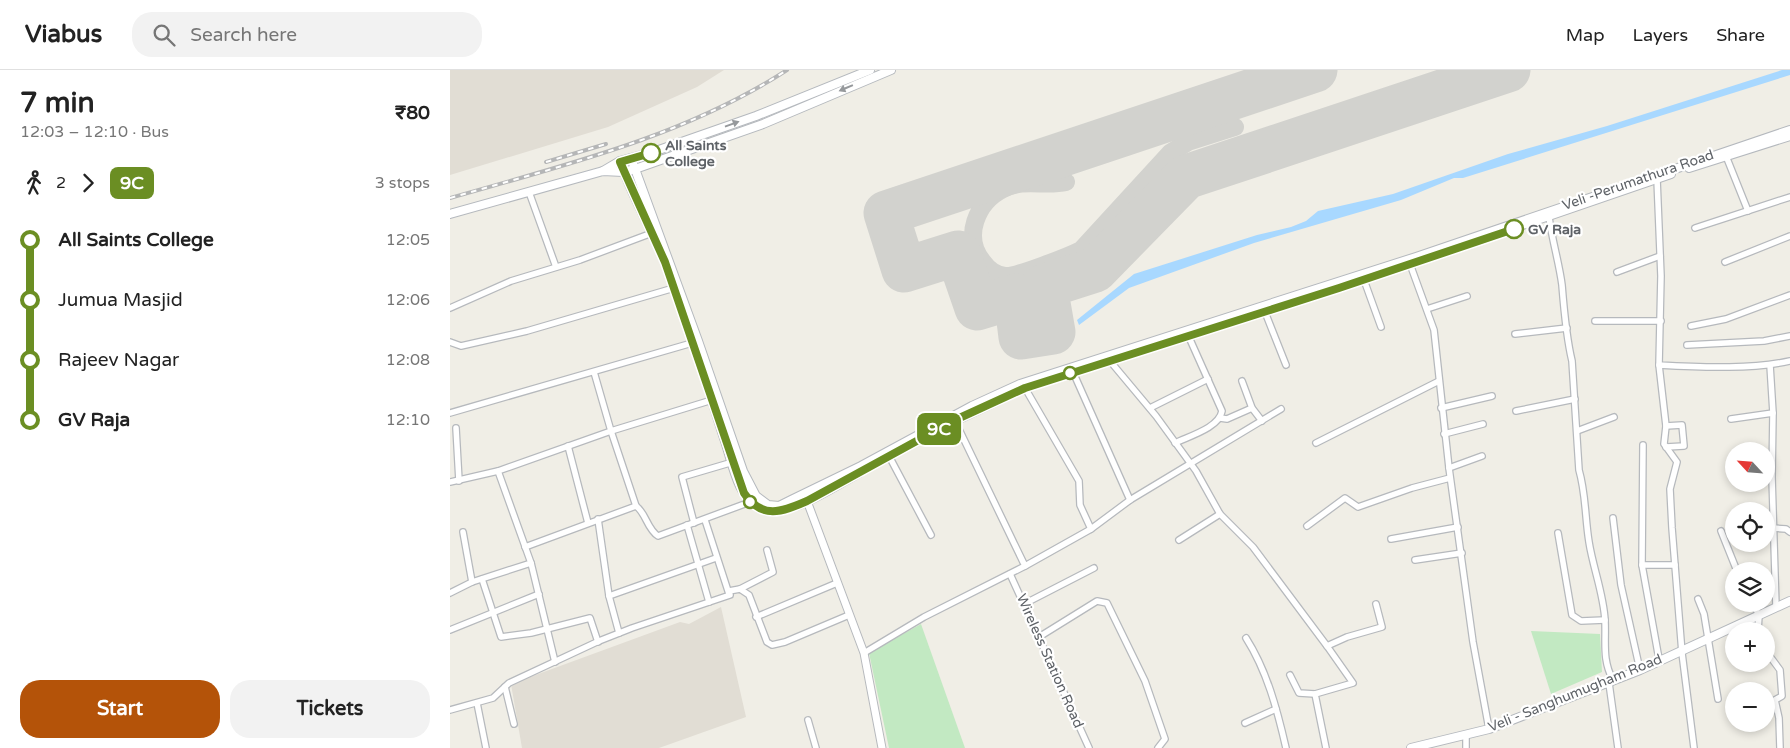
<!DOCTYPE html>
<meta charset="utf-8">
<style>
:root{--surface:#fff;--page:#f2f2f2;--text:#222;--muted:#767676;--line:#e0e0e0;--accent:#b45309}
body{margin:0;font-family:"Varela Round",sans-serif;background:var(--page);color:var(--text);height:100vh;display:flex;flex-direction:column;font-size:19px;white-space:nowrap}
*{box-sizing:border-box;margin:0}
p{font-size:16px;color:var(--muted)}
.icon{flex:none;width:28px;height:28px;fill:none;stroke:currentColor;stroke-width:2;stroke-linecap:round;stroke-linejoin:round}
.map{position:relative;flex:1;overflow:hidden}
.panel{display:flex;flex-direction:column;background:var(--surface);width:450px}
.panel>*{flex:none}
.badge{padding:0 10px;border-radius:8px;font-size:18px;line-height:32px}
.needle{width:32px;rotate:296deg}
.buttons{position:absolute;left:1275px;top:372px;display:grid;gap:10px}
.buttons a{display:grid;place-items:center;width:50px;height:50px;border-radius:50%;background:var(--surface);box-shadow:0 2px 8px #0003;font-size:25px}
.map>.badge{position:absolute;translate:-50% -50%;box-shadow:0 0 0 2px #fff}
.legs{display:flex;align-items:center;gap:8px;height:55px;padding:0 20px;font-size:16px}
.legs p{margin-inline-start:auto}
.headline{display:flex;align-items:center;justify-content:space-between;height:85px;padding:0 20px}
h1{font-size:28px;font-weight:800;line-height:38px}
.primary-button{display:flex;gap:10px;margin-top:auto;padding:10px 20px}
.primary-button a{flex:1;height:58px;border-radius:20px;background:var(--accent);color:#fff;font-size:20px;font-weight:800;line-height:58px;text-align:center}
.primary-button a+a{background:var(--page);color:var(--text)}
ul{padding:0 20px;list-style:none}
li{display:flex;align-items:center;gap:18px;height:60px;font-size:19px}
li i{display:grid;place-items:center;width:8px;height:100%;margin:0 6px;background:currentColor}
li i::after{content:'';width:12px;height:12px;margin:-6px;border:4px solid;border-radius:50%;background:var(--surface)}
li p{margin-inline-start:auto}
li:first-child i{background:linear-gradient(#0000 50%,currentColor 0)}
li:last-child i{background:linear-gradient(currentColor 50%,#0000 0)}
header{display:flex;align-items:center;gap:30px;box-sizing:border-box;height:70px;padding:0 25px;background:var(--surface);border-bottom:1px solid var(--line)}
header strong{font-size:24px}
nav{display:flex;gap:28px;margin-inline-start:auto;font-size:18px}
.search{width:350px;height:45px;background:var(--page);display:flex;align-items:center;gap:12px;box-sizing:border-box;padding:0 18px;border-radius:20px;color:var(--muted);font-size:19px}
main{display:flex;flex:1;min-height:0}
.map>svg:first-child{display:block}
.education{fill:#e1ddd4}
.green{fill:#c2e9c2}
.water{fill:#a8d8ff}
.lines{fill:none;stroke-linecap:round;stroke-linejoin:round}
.taxiway{stroke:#d2d2ce;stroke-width:18}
.runway{stroke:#d2d2ce;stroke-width:45}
.minor-casing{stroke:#b6b9bd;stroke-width:8}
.tertiary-casing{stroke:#b6b9bd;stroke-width:9}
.secondary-casing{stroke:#b5b9be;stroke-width:10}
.minor{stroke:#fff;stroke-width:5.5}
.tertiary{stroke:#fff;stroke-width:7}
.secondary{stroke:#fff;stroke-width:8}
.rail-casing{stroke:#b5b6b7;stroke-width:4}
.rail{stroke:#fff;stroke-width:2;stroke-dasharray:5.5;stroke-linecap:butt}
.oneway{fill:#96999c}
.line-1-casing{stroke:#fff;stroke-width:11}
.line-1{stroke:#6b8e23;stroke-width:8}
.stop-1-dot{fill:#fff;stroke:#6b8e23;stroke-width:2.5}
.labels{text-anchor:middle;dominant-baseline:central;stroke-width:4.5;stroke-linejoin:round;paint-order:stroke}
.stop-label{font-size:14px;font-weight:bold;fill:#5e6267;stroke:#fff;text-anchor:start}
.street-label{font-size:14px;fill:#5e6267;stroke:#fff}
</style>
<header>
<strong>Viabus</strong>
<div class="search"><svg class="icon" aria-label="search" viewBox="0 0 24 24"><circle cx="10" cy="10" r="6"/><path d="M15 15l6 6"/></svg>Search here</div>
<nav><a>Map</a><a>Layers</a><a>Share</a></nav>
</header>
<main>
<section class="panel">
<div class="headline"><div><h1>7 min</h1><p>12:03 – 12:10 · Bus</p></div><b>₹80</b></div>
<div class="legs"><svg class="icon" aria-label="walk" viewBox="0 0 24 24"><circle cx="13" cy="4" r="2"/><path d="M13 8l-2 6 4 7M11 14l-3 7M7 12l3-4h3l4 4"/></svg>2<svg class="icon" aria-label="forward" viewBox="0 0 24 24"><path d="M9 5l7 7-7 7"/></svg><b class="badge" style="background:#6b8e23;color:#fff">9C</b><p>3 stops</p></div>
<ul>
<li><i style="color:#6b8e23"></i><b>All Saints College</b><p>12:05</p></li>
<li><i style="color:#6b8e23"></i><span>Jumua Masjid</span><p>12:06</p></li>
<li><i style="color:#6b8e23"></i><span>Rajeev Nagar</span><p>12:08</p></li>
<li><i style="color:#6b8e23"></i><b>GV Raja</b><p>12:10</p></li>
</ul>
<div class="primary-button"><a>Start</a><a>Tickets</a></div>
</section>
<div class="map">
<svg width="1340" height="678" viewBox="0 0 1340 678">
<rect width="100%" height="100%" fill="#f0eee6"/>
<g class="education">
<path d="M0,0H274L247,17L158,57L0,105Z"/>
<path d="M271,537L296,647L209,678H72L61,614L230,552L239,554Z"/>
</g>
<g class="green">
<path d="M471,554L515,678H439L419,583Z"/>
<path d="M1081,561L1150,564L1152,602L1101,624Z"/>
</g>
<path class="water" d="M1332,0H1340V5L1013,108H1004L951,130L804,173L679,218L629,255L627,250L684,204L807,165L841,157L856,151L868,141L943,124L1058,84L1157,56Z"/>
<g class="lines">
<path class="taxiway" d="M616,112C595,117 574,108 553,119C527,132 512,167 533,192C538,199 546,205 555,206C566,207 619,186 631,180L720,83L738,72L785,57"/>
<path class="runway" d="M865,0L436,143L454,200L508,183L527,238L566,226L571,267L603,262L595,216L645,200L736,107L1058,0"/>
<g class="minor-casing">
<g id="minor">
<path d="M1276,86L1298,141"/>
<path d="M1207,109L1211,206L1209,295C1252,297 1298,300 1340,291"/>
<path d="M79,122L106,197"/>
<path d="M1099,147C1102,170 1109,192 1112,215C1114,240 1116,266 1122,291L1129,400C1136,424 1135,448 1139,472C1143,498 1154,525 1155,551C1156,573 1152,590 1163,610"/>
<path d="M1245,158L1340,127"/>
<path d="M1275,192L1340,166"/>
<path d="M960,194L984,260L999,398L1023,572L1039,659"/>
<path d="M1167,202L1210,186"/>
<path d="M914,210L931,257"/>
<path d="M0,238L61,211L130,190L202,163"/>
<path d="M977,239L1017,226"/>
<path d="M815,242L836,295"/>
<path d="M1145,251H1211"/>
<path d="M1241,256L1276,249L1340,225"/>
<path d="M1065,264L1117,258"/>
<path d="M0,272L11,276L77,261L224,218"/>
<path d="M1237,275L1314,271L1340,266"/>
<path d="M660,291L706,346L746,401L770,444L803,477L877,576L897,567L932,557L926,534"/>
<path d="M1209,295L1216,356L1214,374L1227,392L1220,419L1222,458L1232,583L1244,678"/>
<path d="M1320,295L1323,343L1322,407L1326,537"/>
<path d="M144,302L161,361L186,436"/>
<path d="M623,302L680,430"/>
<path d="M792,311L802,338L812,351"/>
<path d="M575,318L629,411L630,435L641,459"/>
<path d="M700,338L758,309"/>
<path d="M991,338L1042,326"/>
<path d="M1066,341L1125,329"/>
<path d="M0,343L242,273"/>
<path d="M770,348L777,349L802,338"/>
<path d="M1281,349L1323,343"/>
<path d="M6,358L9,411"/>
<path d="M1127,361L1164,347"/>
<path d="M994,364L1033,354"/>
<path d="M725,373C739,366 769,358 772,341L738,265"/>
<path d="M866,373L989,311"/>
<path d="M1193,375L1192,495L1209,589"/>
<path d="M118,376L138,453"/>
<path d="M1216,377L1234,376L1232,355L1216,356"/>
<path d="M439,386L481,465"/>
<path d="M999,398L1032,386"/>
<path d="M0,412L48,401L161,361L262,330"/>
<path d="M1163,448L1171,515L1190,600"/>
<path d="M148,449L159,526L169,563"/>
<path d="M255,450L279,524"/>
<path d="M244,453L232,407L283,392"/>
<path d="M237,455L259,532"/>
<path d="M857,456L895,428L908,437L962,418L1000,408"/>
<path d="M1322,458L1336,459L1340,462"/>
<path d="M1271,461L1287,501"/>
<path d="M13,462L22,512"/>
<path d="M1108,463L1122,545L1131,551L1155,550"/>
<path d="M941,469L1008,457"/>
<path d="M729,470L770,444"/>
<path d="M75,477L186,436C196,443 197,459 208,466L300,432"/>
<path d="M965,490L1012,483"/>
<path d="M81,493L105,592"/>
<path d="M1192,495H1225"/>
<path d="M575,496L641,459L680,430L831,339"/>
<path d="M560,504L639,678"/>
<path d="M32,509L51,567L81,563L140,548L148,572"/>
<path d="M290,519L323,502L317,480"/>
<path d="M0,523L22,512L81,493L48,401"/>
<path d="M159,526L266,488"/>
<path d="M1248,529L1254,544L1268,629"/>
<path d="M574,534L644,498"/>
<path d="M1303,534L1309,545L1308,561"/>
<path d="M306,547L387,513"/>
<path d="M0,560L89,524"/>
<path d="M589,567L647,531L657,533L695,611L715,669L708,678"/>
<path d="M796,568C817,601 827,639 836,678"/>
<path d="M1316,581L1330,600L1332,626L1325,630L1329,648L1330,678"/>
<path d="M414,583L474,547L575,496L505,351"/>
<path d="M840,605L849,623L865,624"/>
<path d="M1159,613L1168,678"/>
<path d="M55,617L64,654"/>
<path d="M27,633L36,678"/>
<path d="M0,640L43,628L59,613L149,571L182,558L280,525L279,521L290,519L299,525L317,572L322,575L335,572L399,545"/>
<path d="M358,650L366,678"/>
<path d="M795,653L826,639"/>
<path d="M876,678L865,624L903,613L877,576"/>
<path d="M1016,678V665"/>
</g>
</g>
<g class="tertiary-casing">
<path id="tertiary" d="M357,431L414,583L432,678"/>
</g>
<g class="secondary-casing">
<g id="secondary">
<path d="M441,0L313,54L185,99L248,271L293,401L306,426L318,435L329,436L341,430L411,396L522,336L570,314L966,187L1340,60"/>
<path d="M170,91C182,126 201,158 215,192C238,249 255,310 274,368C282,390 287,427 309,438C334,452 386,415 409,403"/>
<path d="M1239,98L1340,66"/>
<path d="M153,101L170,91L203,82L306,46L420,0"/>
<path d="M0,144L153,101L173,102L185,99L181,88"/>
<path d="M505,351L575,318L605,307L889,218L1221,104"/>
<path d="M961,678L1039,659L1190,600L1340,531"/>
</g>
</g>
<use href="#minor" class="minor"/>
<use href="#tertiary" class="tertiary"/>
<use href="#secondary" class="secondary"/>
<g class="rail-casing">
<g id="rail">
<path d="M96,92L156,74"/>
<path d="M0,128C115,95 235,66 337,0"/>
</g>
</g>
<use href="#rail" class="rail"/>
</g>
<defs><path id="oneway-solid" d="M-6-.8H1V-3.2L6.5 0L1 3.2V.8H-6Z" transform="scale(1.25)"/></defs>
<g class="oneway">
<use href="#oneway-solid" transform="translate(396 18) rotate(157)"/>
<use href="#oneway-solid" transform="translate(282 54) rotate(-20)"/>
</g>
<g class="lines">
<g class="line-1-casing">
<path id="line-1" d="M201,83L170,92L215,192L294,423C312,450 332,442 357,431L505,350L575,318L889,218L1064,159"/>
</g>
<use href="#line-1" class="line-1"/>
</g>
<g class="stop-1-dot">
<circle cx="201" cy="83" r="9"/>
<circle cx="1064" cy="159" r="9"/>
<circle cx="620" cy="303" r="6"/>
<circle cx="300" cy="432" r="6"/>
</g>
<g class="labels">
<g class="stop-label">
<text x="215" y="75">All Saints<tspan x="215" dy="16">College</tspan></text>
<text x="1078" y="159">GV Raja</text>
</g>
<g class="street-label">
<text transform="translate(1188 110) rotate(-19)">Veli -Perumathura Road</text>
<text transform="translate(600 591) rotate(66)">Wireless Station Road</text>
<text transform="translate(1125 623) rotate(-22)">Veli - Sanghumugham Road</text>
</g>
</g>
</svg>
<div class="buttons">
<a><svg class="needle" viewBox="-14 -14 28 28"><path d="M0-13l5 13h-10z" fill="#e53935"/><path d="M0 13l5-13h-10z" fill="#767676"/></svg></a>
<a><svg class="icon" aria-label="locate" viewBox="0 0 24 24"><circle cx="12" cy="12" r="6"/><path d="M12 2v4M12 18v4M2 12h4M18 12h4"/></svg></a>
<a><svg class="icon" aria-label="layers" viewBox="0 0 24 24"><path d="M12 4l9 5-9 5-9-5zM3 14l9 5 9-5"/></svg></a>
<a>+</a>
<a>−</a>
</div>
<b class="badge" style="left:489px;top:359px;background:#6b8e23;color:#fff">9C</b>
</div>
</main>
